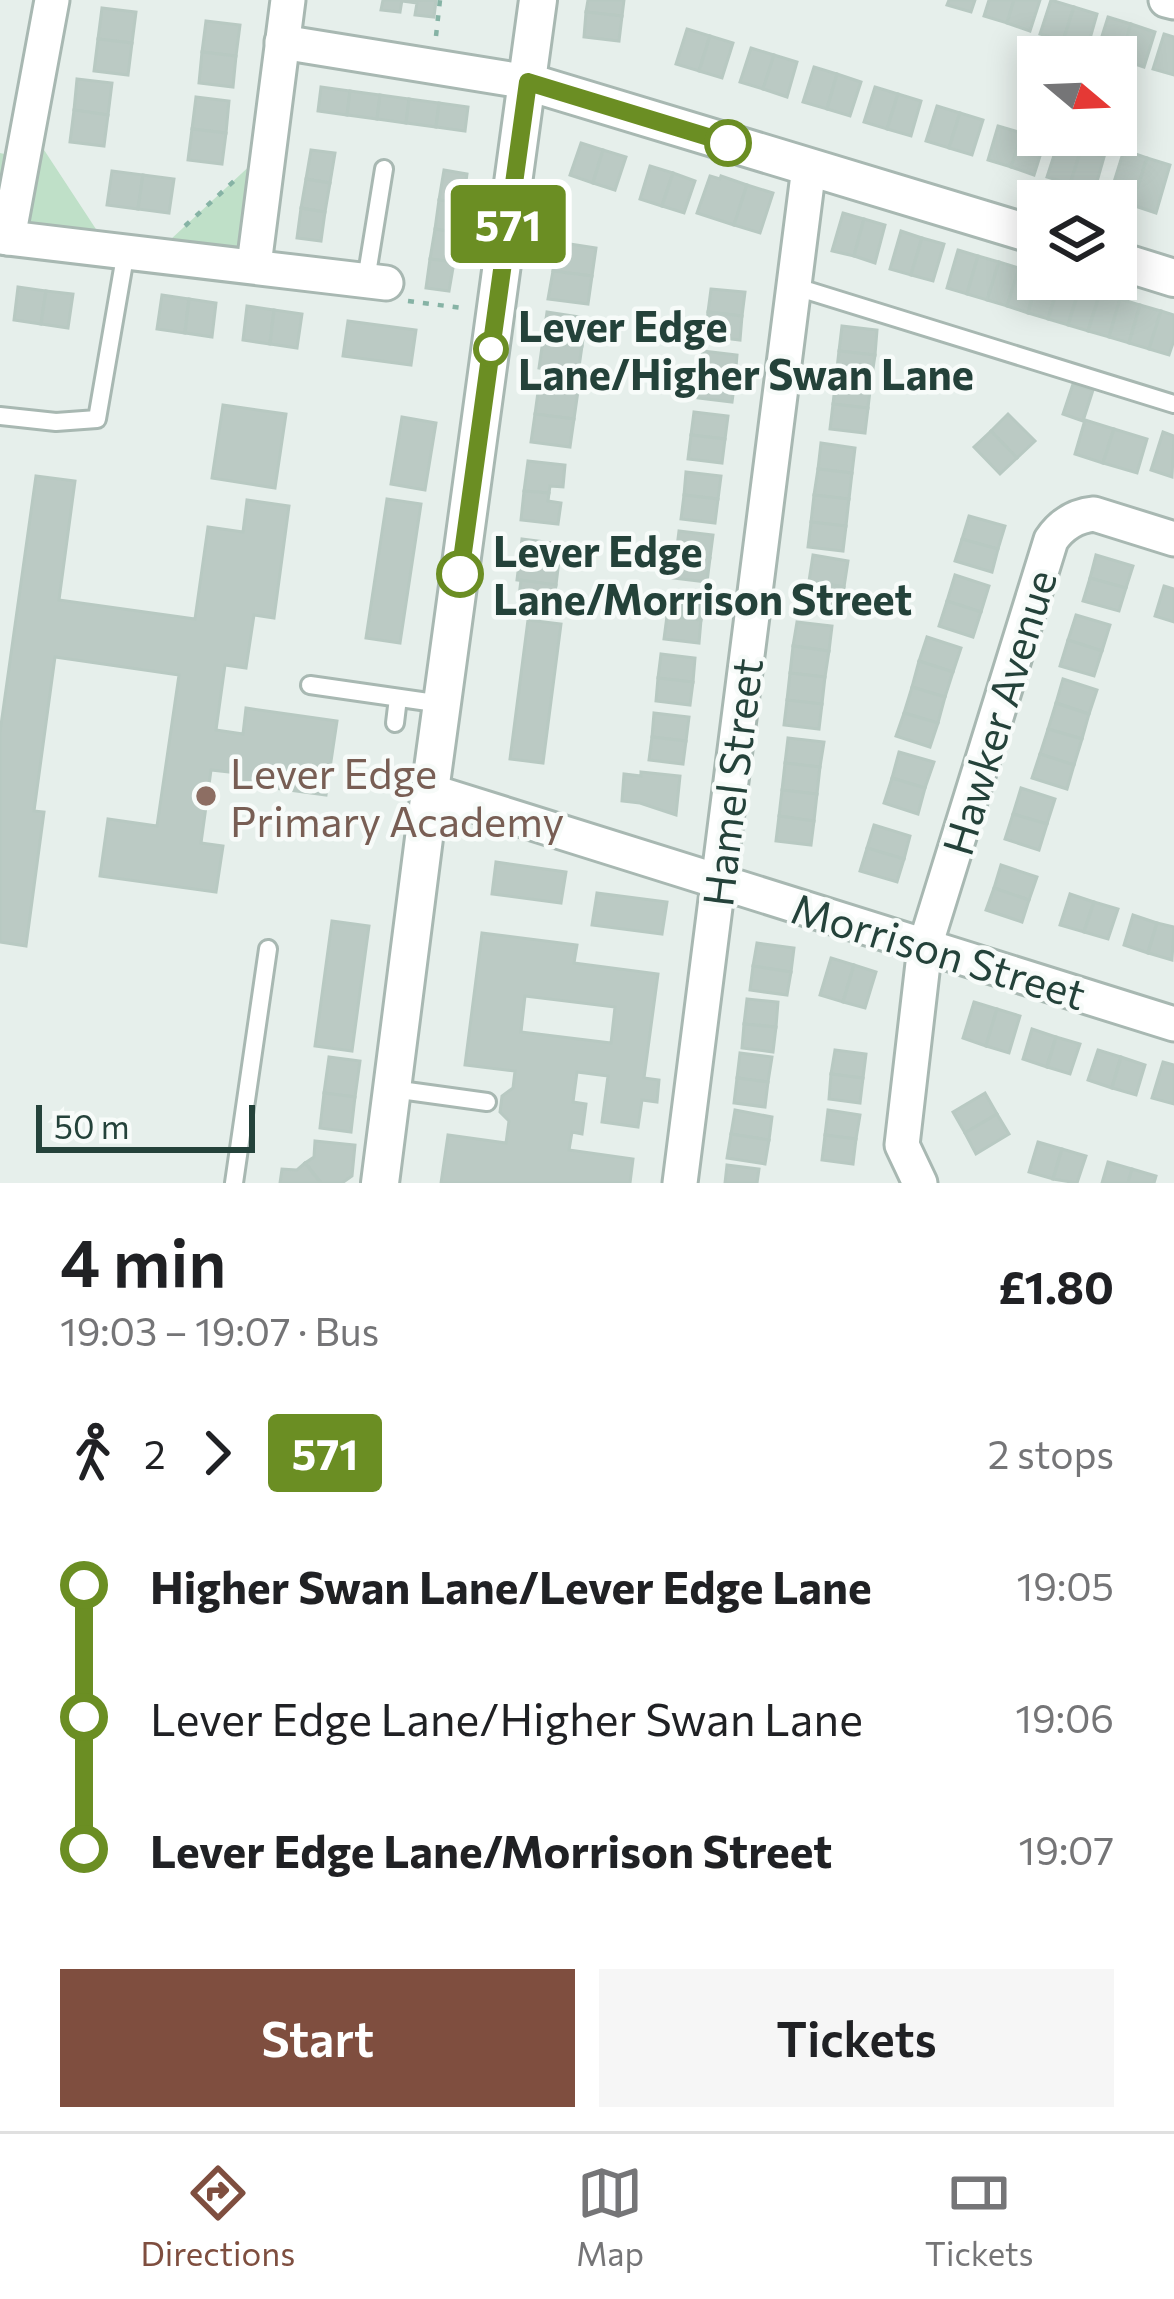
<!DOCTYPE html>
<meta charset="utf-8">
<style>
:root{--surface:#fff;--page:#f6f6f6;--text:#202124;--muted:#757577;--line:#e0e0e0;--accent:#7f4e3f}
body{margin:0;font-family:Commissioner,sans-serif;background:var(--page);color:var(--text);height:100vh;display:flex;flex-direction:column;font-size:45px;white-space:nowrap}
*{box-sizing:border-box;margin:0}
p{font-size:39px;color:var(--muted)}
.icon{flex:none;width:66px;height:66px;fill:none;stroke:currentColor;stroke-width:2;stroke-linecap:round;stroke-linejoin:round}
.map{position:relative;height:1183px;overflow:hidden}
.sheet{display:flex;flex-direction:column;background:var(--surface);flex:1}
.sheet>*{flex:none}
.badge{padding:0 24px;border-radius:9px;font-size:42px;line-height:78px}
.needle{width:78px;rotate:109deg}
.controls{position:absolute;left:1017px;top:36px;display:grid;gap:24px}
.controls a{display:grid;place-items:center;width:120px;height:120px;border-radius:0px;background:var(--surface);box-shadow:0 6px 30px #0003;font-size:60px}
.scale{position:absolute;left:36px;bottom:30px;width:219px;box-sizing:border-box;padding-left:12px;border:6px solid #24423a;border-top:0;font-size:33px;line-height:42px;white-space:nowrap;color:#24423a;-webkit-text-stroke:9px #f7fbf9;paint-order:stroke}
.map>.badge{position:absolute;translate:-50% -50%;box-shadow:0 0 0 6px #fff}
.legs{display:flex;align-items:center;gap:18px;height:132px;padding:0 60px;font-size:39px}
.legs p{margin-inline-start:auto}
.head{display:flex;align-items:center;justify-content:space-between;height:204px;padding:0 60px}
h1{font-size:66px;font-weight:600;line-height:90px}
.cta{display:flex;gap:24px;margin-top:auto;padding:24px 60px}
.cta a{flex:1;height:138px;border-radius:0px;background:var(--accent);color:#fff;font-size:48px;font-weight:600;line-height:138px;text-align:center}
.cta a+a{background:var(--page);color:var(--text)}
ul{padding:0 60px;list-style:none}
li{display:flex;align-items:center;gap:42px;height:132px;font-size:45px}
li i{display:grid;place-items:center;width:18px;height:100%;margin:0 15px;background:currentColor}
li i::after{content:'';width:30px;height:30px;margin:-15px;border:9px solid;border-radius:50%;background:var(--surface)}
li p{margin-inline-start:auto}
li:first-child i{background:linear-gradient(#0000 50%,currentColor 0)}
li:last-child i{background:linear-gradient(currentColor 50%,#0000 0)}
.tab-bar{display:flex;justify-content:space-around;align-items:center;height:168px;border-top:3px solid var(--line);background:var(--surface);font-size:33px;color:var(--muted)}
.tab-bar a{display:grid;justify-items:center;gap:6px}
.tab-bar .current{color:var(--accent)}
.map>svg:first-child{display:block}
.green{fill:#bfe0c8}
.building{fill:#bbcac4;stroke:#b8c9c2;stroke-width:3;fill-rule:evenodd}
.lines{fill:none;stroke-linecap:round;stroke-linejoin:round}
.service-casing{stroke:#a8b8b2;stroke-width:22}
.minor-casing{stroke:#a8b8b2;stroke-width:39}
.tertiary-casing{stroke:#a8b8b2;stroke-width:42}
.path{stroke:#86b3a5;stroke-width:4.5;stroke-dasharray:6 9;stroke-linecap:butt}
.service{stroke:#fff;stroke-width:16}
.minor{stroke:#fff;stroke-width:33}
.tertiary{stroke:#fff;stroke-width:36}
.line-1-casing{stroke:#fff;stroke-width:27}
.line-1{stroke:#6b8e23;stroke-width:18}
.stop-1-dot{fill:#fff;stroke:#6b8e23;stroke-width:6}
.education-dot{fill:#8d6e63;stroke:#f7fbf9;stroke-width:4.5}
.labels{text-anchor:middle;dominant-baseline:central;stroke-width:9;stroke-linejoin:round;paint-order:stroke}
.stop-label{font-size:42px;font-weight:bold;fill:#24423a;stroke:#f7fbf9;text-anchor:start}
.street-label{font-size:42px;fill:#24423a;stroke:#f7fbf9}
.education-label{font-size:42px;fill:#785e54;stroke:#f7fbf9;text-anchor:start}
</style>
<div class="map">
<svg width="1174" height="1183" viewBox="0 0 1174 1183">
<rect width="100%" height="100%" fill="#e6efeb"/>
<g class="green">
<path d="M29,127L109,249L0,237V153L23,158Z"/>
<path d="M269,148L254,265L155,254Z"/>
</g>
<g class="building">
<path d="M383,0H402L400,12L381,10Z"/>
<path d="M436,0L434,17L415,15L417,3L402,1Z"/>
<path d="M588,0H624L622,16L586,12Z"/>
<path d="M949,0H975L971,12L947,5Z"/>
<path d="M989,0H1014L1007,23L984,16Z"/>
<path d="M1014,0H1040L1030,31L1007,23Z"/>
<path d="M1051,0L1074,7L1063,41L1040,34Z"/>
<path d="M1074,7L1097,14L1087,49L1063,41Z"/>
<path d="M102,8L136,12L132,43L98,39Z"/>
<path d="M586,12L622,16L619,41L584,37Z"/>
<path d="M1108,17L1131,24L1120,59L1097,52Z"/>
<path d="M206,21L240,25L236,56L202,52Z"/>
<path d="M1131,24L1155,32L1144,67L1120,59Z"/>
<path d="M687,29L710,36L699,71L676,64Z"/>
<path d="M1164,34L1174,37V75L1153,69Z"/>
<path d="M710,36L733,43L722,78L699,71Z"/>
<path d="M98,39L132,43L128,75L94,71Z"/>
<path d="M751,48L774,55L763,89L740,82Z"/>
<path d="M202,52L236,56L233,87L199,83Z"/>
<path d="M774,55L797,62L787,97L763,89Z"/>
<path d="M814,67L837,74L827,109L803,102Z"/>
<path d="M837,74L861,82L850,116L827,109Z"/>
<path d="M77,79L112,83L108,115L74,110Z"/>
<path d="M321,87L350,91L347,115L318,111Z"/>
<path d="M875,87L898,94L887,129L864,122Z"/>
<path d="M350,91L380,95L377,119L347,115Z"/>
<path d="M898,94L921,101L911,136L887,129Z"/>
<path d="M380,95L409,99L406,123L377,119Z"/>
<path d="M196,97L229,101L226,133L192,129Z"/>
<path d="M409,99L439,103L436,127L406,123Z"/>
<path d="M439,103L468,107L465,131L436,127Z"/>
<path d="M937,106L960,113L949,148L926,141Z"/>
<path d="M74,110L108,115L104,146L70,142Z"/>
<path d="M960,113L983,120L972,155L949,148Z"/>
<path d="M998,126L1022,133L1011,167L988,160Z"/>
<path d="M192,129L226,133L222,164L188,160Z"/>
<path d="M1022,133L1045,140L1034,175L1011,167Z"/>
<path d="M581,143L603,150L593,183L570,175Z"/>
<path d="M1058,143L1081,150L1070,184L1047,177Z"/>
<path d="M311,150L335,153L330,183L306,179Z"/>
<path d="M603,150L626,157L615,190L593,183Z"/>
<path d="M1081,150L1104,157L1094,192L1070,184Z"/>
<path d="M1124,150L1147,158L1132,205L1109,198Z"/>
<path d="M1147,158L1170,165L1156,213L1132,205Z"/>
<path d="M650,166L673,173L662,206L640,199Z"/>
<path d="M444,170L467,174L463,203L439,200Z"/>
<path d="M112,171L143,175L138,209L107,205Z"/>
<path d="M673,173L695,181L684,213L662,206Z"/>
<path d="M143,175L174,179L169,213L138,209Z"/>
<path d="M710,176L720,179L721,176L747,185L734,225L697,213Z"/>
<path d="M306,179L330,183L325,212L301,208Z"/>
<path d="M747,185L773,193L760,233L734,225Z"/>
<path d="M439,200L463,203L458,233L435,229Z"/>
<path d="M301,208L325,212L321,241L297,238Z"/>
<path d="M843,213L864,219L854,256L832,251Z"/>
<path d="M864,219L885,225L875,263L854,256Z"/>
<path d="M435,229L458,233L454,262L430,259Z"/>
<path d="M901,231L922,238L911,275L890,269Z"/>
<path d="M922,238L944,244L933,281L911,275Z"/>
<path d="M557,242L596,248L592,276L553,271Z"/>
<path d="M958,250L978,256L967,294L947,288Z"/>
<path d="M978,256L999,262L987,300L967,294Z"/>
<path d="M430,259L454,262L449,291L426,288Z"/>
<path d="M999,262L1019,268L1007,306L987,300Z"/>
<path d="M1019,268L1038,274L1028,313L1007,306Z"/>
<path d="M553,271L592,276L588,304L548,299Z"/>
<path d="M1038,278L1060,281L1048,319L1028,313Z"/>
<path d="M1060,281L1080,287L1068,325L1048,319Z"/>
<path d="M18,287L46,291L41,324L14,320Z"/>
<path d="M1080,287L1100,293L1088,331L1068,325Z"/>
<path d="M711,289L745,292L742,316L708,312Z"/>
<path d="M46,291L73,294L68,328L41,324Z"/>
<path d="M1100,293L1120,299L1109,337L1088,331Z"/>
<path d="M162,295L189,299L185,333L157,329Z"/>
<path d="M189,299L216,303L212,337L185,333Z"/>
<path d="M1120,299L1140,305L1129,343L1109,337Z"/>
<path d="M1140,305L1161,311L1149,349L1129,343Z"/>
<path d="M247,306L274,310L270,344L243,340Z"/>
<path d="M274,310L302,314L297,348L270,344Z"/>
<path d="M1161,311L1174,315V340L1169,355L1149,349Z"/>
<path d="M547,312L586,318L582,346L543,340Z"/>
<path d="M708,312L742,316L740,340L706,336Z"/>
<path d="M348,321L416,330L411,365L343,356Z"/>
<path d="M842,326L877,330L875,355L839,351Z"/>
<path d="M543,340L582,346L578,374L539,368Z"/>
<path d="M703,351L737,355L735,379L700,375Z"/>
<path d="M839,351L875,355L871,382L836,377Z"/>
<path d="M700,375L735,379L732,402L698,398Z"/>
<path d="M836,377L871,382L868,408L833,404Z"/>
<path d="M1073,384L1093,390L1083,421L1063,414Z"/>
<path d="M539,385L578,391L574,419L535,414Z"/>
<path d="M833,404L868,408L865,433L830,429Z"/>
<path d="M223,405L286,414L275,488L212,478Z"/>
<path d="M694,412L728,416L725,439L691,435Z"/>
<path d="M535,414L574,419L570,447L531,442Z"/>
<path d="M1008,414L1035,441L1017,458L991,431Z"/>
<path d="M402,417L436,423L425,490L391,484Z"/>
<path d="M1085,420L1114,429L1103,463L1075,454Z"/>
<path d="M1114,429L1147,439L1137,473L1103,463Z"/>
<path d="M991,431L1017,458L1000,474L974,447Z"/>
<path d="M1163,432L1174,436L1172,477L1151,470Z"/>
<path d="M691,435L725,439L722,463L688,459Z"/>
<path d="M821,443L855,448L852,473L818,469Z"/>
<path d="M528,461L565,465L563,487L550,486L549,493L524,491Z"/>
<path d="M818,469L852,473L849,499L814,495Z"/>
<path d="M686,472L721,476L718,499L684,495Z"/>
<path d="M36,476L75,481L59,600L195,619L208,527L243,532L247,500L289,506L274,618L254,615L246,668L225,665L216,730L243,734L246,708L337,721L326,795L237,783L238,773L211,770L201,843L223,846L216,892L100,876L108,819L157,826L179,675L55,657L34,811L44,812L26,946L0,942V732Z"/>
<path d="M524,491L549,493L548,501L561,503L558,524L521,520Z"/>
<path d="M684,495L718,499L715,523L681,519Z"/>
<path d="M814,495L849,499L846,526L811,522Z"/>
<path d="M387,499L421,504L400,643L366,638Z"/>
<path d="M969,516L1005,526L998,549L962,539Z"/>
<path d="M811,522L846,526L843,551L808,547Z"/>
<path d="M679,531L713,535L710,558L676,555Z"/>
<path d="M522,539L561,544L556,585L517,580Z"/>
<path d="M962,539L998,549L992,572L955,561Z"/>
<path d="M676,555L710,558L707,582L673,578Z"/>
<path d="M813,555L848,561L844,587L809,581Z"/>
<path d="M1096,555L1133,566L1126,588L1090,578Z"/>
<path d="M955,575L989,586L981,612L947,601Z"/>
<path d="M1090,578L1126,588L1119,611L1083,601Z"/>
<path d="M521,580L556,585L553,609L518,605Z"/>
<path d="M809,581L844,587L839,613L804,608Z"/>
<path d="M1164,586L1174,589V622L1155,616Z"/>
<path d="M670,592L704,596L701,620L667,616Z"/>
<path d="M947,601L981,612L973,637L939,626Z"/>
<path d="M1076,615L1110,625L1102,651L1068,640Z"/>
<path d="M667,616L701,620L699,643L664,639Z"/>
<path d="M528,620L561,624L543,763L510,759Z"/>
<path d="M797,622L832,626L829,651L793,646Z"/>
<path d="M927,637L961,648L953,672L919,661Z"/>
<path d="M1068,640L1102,651L1094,676L1060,666Z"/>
<path d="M793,646L829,651L825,677L790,673Z"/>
<path d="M661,654L695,658L693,682L658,678Z"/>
<path d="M919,661L953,672L945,697L912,687Z"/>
<path d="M790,673L825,677L822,704L787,700Z"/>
<path d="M658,678L693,682L690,705L656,701Z"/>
<path d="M1063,679L1097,690L1089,714L1056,703Z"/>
<path d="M912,687L945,697L938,723L904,713Z"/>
<path d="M787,700L822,704L819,729L784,725Z"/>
<path d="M1056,703L1089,714L1082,739L1048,729Z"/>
<path d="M654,713L689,717L686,741L652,737Z"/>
<path d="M904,713L938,723L930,747L896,736Z"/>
<path d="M1048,729L1082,739L1074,765L1040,754Z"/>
<path d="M652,737L686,741L683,764L649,760Z"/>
<path d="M788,738L824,742L820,767L785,763Z"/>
<path d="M899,752L934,762L925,788L892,778Z"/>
<path d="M1040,754L1074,765L1067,789L1032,778Z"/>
<path d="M785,763L820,767L817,794L782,790Z"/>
<path d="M641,772L680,776L676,815L640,803L622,801L624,774L641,776Z"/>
<path d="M892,778L925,788L918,814L884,803Z"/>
<path d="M1021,788L1055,799L1047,824L1013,814Z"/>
<path d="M782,790L817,794L814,821L779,816Z"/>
<path d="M1013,814L1047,824L1039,850L1005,839Z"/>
<path d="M779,816L814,821L811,845L776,841Z"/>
<path d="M874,825L910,836L904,859L867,848Z"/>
<path d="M867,848L904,859L897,882L860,871Z"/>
<path d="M496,862L566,872L561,903L492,894Z"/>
<path d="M1001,865L1037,877L1029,900L994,888Z"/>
<path d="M994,888L1029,900L1022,922L986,910Z"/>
<path d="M597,893L667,902L662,934L592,925Z"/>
<path d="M1070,894L1094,902L1084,932L1060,925Z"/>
<path d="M1094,902L1118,909L1108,939L1084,932Z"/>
<path d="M1133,915L1157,923L1148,953L1124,945Z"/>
<path d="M332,921L369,926L352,1051L315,1046Z"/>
<path d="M1157,923L1174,927L1172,960L1148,953Z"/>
<path d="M482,933L577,945L574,963L658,974L644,1078L659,1080L657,1102L642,1100L638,1127L602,1122L608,1076L577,1072L573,1102L586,1104L582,1134L572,1132L569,1150L633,1159L630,1183H441L448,1135L506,1143L509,1121L500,1112L502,1096L513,1088L515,1071L465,1065ZM525,996L615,1007L611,1043L521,1032Z"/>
<path d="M757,943L794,948L791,972L753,966Z"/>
<path d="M831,958L854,965L843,1002L820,995Z"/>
<path d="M854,965L876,972L865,1008L843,1002Z"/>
<path d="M753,966L791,972L787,995L750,990Z"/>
<path d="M747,999L778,1002L776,1027L744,1024Z"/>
<path d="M974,1002L997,1009L986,1046L963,1038Z"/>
<path d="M997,1009L1020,1016L1009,1053L986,1046Z"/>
<path d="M744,1024L776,1027L773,1052L742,1048Z"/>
<path d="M1032,1029L1056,1037L1047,1067L1023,1059Z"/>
<path d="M1056,1037L1080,1044L1070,1074L1047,1067Z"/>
<path d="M835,1050L866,1054L863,1078L831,1074Z"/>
<path d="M1098,1050L1121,1057L1112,1088L1088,1080Z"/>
<path d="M740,1053L772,1057L768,1082L737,1078Z"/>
<path d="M329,1057L360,1061L355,1097L324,1093Z"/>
<path d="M1121,1057L1145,1065L1136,1095L1112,1088Z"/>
<path d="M1163,1062L1174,1065V1104L1152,1098Z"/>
<path d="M831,1074L863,1078L860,1103L829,1099Z"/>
<path d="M737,1078L768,1082L765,1107L734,1103Z"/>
<path d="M324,1093L355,1097L351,1132L320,1128Z"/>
<path d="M985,1093L997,1114L965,1133L953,1112Z"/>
<path d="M735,1110L772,1117L769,1140L731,1134Z"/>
<path d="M828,1110L860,1115L856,1139L825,1135Z"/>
<path d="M997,1114L1009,1134L976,1154L965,1133Z"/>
<path d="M731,1134L769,1140L765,1164L727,1158Z"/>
<path d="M825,1135L856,1139L853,1164L822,1160Z"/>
<path d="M315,1141L355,1145L352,1176L342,1183H321L305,1163L314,1157Z"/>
<path d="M1038,1142L1062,1149L1053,1179L1029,1172Z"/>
<path d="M1062,1149L1086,1156L1077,1183L1053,1179Z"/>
<path d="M1108,1162L1132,1169L1128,1183H1102Z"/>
<path d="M305,1163L321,1183H280L282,1169L297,1170Z"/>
<path d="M727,1165L759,1169L757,1183H725Z"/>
<path d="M1132,1169L1156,1176L1154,1183H1128Z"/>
</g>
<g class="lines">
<g class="service-casing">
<g id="service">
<path d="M366,280L384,169"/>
<path d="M793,286L1174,404"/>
<path d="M0,416L56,422L97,419L126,251"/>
<path d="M310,685L442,704"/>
<path d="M395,723L398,698"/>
<path d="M393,1089L487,1102"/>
<path d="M234,1183L268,949"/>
</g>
</g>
<g class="minor-casing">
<g id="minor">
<path d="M1166,0L1174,2"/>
<path d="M282,42L528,82"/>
<path d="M0,237L386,283"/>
<path d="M8,238L52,0"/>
<path d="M254,265L288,0"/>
<path d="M430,791L1174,1024"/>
<path d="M680,1183L809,167"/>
<path d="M920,1183L902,1145L925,946L1051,540C1061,525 1075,516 1094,514L1174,539"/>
</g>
</g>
<g class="tertiary-casing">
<g id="tertiary">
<path d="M528,82L1038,236"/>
<path d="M1116,260L1174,278"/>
<path d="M380,1183L430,791L538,0"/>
</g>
</g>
<g class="path">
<path d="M436,36L440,0"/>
<path d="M185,226L234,181"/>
<path d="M408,301L462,308"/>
</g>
<use href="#service" class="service"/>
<use href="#minor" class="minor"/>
<use href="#tertiary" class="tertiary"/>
</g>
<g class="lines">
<g class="line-1-casing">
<path id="line-1" d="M460,574L528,82L728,143"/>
</g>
<use href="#line-1" class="line-1"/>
</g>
<g class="stop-1-dot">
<circle cx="728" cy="143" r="21"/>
<circle cx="491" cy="349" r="15"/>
<circle cx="460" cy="574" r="21"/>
</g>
<circle class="education-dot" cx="206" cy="796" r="12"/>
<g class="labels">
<g class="stop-label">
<text x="518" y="325">Lever Edge<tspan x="518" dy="48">Lane/Higher Swan Lane</tspan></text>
<text x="493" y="550">Lever Edge<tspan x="493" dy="48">Lane/Morrison Street</tspan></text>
</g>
<g class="street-label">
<text transform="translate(998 712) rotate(-73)">Hawker Avenue</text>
<text transform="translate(731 782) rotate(-83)">Hamel Street</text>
<text transform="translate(939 950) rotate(17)">Morrison Street</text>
</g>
<g class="education-label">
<text x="230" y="772">Lever Edge<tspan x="230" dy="48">Primary Academy</tspan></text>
</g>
</g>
</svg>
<div class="controls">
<a><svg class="needle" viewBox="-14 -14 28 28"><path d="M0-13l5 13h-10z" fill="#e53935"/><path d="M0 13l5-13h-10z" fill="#757577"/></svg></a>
<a><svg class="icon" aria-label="layers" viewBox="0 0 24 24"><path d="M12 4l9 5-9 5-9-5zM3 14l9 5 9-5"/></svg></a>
</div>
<div class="scale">50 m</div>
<b class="badge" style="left:508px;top:224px;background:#6b8e23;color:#fff">571</b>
</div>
<section class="sheet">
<div class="head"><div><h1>4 min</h1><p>19:03 – 19:07 · Bus</p></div><b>£1.80</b></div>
<div class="legs"><svg class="icon" aria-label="walk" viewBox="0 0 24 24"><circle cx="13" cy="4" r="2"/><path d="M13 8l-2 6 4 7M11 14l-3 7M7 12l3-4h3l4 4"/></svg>2<svg class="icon" aria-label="forward" viewBox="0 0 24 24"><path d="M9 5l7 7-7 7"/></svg><b class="badge" style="background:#6b8e23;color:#fff">571</b><p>2 stops</p></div>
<ul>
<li><i style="color:#6b8e23"></i><b>Higher Swan Lane/Lever Edge Lane</b><p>19:05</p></li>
<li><i style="color:#6b8e23"></i><span>Lever Edge Lane/Higher Swan Lane</span><p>19:06</p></li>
<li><i style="color:#6b8e23"></i><b>Lever Edge Lane/Morrison Street</b><p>19:07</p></li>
</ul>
<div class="cta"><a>Start</a><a>Tickets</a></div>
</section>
<nav class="tab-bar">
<a class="current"><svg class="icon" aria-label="directions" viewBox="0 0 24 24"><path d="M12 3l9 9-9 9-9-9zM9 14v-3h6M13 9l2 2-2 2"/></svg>Directions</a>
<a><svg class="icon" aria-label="map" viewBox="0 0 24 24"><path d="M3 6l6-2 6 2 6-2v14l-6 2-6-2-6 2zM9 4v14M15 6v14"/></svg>Map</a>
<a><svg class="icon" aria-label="tickets" viewBox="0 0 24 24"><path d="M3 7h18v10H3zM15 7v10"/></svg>Tickets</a>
</nav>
